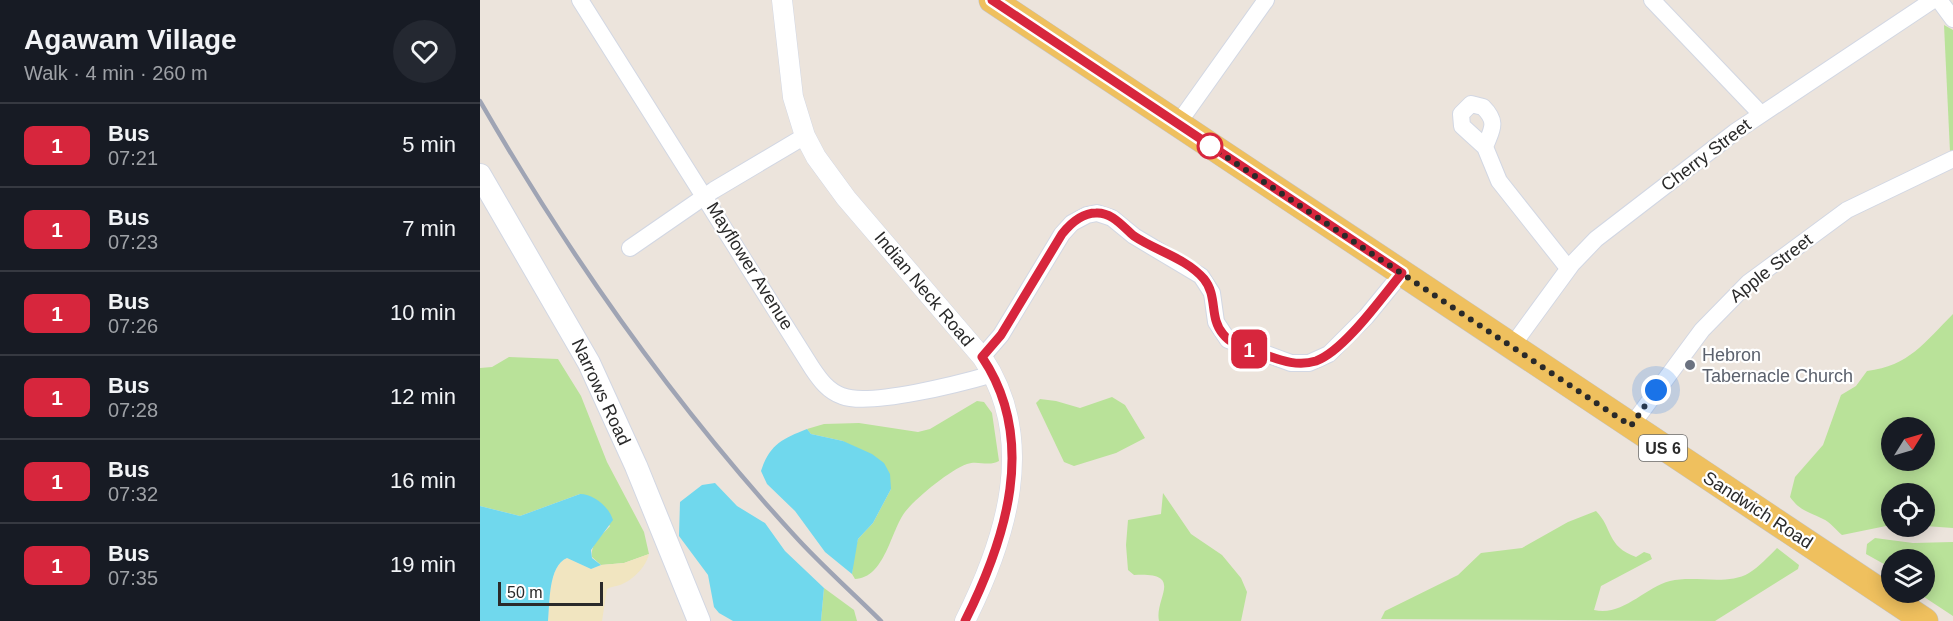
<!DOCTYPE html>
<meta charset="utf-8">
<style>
:root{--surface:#171b24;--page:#242831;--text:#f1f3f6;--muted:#9ea1a6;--line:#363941}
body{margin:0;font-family:Helvetica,sans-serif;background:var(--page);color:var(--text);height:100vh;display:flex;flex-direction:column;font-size:22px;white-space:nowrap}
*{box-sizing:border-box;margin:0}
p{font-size:20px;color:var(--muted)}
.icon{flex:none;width:33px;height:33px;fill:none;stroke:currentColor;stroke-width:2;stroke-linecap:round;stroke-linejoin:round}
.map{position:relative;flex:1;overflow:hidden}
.drawer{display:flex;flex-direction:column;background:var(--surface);width:480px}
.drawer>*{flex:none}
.badge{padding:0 12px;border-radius:9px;font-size:21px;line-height:39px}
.needle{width:39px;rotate:53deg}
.buttons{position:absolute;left:1401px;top:417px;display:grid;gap:12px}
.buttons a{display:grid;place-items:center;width:54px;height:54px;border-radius:50%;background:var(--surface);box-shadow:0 3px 15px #0003;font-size:30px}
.scale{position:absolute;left:18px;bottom:15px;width:105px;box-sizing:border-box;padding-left:6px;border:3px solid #2a2a2a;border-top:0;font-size:16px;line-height:21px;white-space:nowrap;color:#2a2a2a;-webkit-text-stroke:4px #fff;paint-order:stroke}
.you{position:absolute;width:30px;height:30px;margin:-15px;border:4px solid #fff;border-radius:50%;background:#1a73e8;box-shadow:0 0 0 9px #1a73e833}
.map>.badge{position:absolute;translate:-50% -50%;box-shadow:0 0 0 3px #fff}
.round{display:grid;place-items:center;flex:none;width:63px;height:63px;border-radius:32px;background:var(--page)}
.summary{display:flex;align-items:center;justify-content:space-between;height:102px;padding:0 24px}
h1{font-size:28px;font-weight:700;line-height:45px}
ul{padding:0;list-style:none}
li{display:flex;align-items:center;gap:18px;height:84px;padding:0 24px;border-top:2px solid var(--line)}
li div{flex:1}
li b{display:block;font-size:22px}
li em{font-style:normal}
li .badge{min-width:66px;font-weight:700;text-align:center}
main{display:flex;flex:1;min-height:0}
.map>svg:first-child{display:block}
.green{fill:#b9e299;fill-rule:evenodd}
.sand{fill:#f1e5c0}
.water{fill:#70d8ed}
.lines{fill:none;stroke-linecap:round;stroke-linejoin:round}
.minor-casing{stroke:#d2d7e3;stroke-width:18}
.tertiary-casing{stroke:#d2d7e3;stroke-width:21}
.secondary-casing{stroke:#d2d7e3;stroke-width:24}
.primary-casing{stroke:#c3c3c3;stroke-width:27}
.minor{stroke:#fff;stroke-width:16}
.tertiary{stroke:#fff;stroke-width:20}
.secondary{stroke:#fff;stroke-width:22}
.primary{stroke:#efc05e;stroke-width:26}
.rail{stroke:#9fa4b4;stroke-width:4.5}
.line-casing{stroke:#fff;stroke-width:14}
.line{stroke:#d7263d;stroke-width:9}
.walk{stroke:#2a2a2a;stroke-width:6;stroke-dasharray:0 10.8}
.stop-dot{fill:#fff;stroke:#d7263d;stroke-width:3}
.worship-dot{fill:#6b7280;stroke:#fff;stroke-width:2}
.labels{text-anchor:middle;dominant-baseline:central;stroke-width:4.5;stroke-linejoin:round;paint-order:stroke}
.shield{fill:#fff;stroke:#6a6a6a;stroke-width:1.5}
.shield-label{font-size:16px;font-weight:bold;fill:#2a2a2a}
.street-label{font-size:18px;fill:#2a2a2a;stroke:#fff}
.worship-label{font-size:18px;fill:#5b616d;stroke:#fff;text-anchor:start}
</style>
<main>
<section class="drawer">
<div class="summary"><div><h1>Agawam Village</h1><p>Walk · 4 min · 260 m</p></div><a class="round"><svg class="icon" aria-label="heart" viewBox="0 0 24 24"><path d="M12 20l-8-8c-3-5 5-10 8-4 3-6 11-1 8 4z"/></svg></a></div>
<ul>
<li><span class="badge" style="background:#d7263d;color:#fff">1</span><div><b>Bus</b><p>07:21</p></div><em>5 min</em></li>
<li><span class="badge" style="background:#d7263d;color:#fff">1</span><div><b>Bus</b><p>07:23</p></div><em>7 min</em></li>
<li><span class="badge" style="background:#d7263d;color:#fff">1</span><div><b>Bus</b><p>07:26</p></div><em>10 min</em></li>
<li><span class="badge" style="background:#d7263d;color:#fff">1</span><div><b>Bus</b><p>07:28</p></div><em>12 min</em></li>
<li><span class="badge" style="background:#d7263d;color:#fff">1</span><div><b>Bus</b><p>07:32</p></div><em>16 min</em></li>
<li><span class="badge" style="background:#d7263d;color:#fff">1</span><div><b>Bus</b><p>07:35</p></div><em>19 min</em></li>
</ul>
</section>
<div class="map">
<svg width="1473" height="621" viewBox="0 0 1473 621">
<rect width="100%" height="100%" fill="#ece4dc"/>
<g class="green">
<path d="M1464,25L1473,30V150L1470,152Z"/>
<path d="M1473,314V528L1445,526L1444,494H1412L1411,525L1362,535C1356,530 1350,522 1343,519C1328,511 1321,512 1310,497L1315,477L1343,445L1361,395L1376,386L1387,371C1429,366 1445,342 1473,314ZM1412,428H1444V460H1412Z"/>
<path d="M29,357L78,359L101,396L127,462L164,532L169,554L144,563L121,565L112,557C110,544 121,536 130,526L100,494L40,516L0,506V368L12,367Z"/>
<path d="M632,397L645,405L665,438L636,453L594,466L584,462L556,403L560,399L576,401L600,408Z"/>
<path d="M497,401L504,402L512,413L519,461C508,467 498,460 487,464C470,470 437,497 425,512C411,530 405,578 375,579L372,574L374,554L378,539L393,523L411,489L363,441L331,434L327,429L344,424L379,423L438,432L450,429Z"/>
<path d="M683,493L711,534L742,555L761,578L767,592L761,621H679C674,598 706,572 654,575L648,570L646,545L648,520L681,514Z"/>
<path d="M1116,511C1133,528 1126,546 1156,557L1164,552L1170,554L1172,559L1121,586L1114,610C1142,617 1164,588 1190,581C1215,575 1247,586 1269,573C1279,567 1289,556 1297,548L1319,565L1318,569L1235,621L901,619L905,611L978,575L1001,553L1042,548L1088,522Z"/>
<path d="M1395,538L1433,543L1473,542V616L1438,593L1444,592V560H1412L1411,568L1386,554L1387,544Z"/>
<path d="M344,588L374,610L377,621H341Z"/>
</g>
<path class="sand" d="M169,554C166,567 153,580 140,585C135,587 132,586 127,589L122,621H68C70,603 68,567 87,558L111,569L121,565L144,563Z"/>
<g class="water">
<path d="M327,429L331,434L363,441L392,454L404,463L410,474L411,489L393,523L378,539L372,574L345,552L315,511L287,484L281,471C290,444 302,439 327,429Z"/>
<path d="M235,483L257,506L285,523L305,551L344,588L341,621H253L239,613L234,607L228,575L199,536L200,502L222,485Z"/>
<path d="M100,494C114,494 129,507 133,520L111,550L112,558L121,565L111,569L87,558C68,566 70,603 68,621H0V506L40,516Z"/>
</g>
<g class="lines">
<g class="minor-casing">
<g id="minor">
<path d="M100,0L332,368C340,380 348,391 362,396C390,407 482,383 513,374"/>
<path d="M1172,0L1281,114"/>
<path d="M1459,0L1473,19"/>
<path d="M697,125L786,0"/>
<path d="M1005,147C1011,130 1019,123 1003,107L991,104L981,114L982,126L1005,147L1019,181L1088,268"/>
<path d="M150,248L234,190L325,136"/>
<path d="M1032,346L1092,264L1116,239L1255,132L1453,0"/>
<path d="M502,357L521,335L582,234L592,223L607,215L617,213L632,218L654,236L721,276L732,293L736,322L748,340L811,363H829L849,354L886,317L922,273"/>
<path d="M1151,426L1222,330L1268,283L1367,210L1473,159"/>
</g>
</g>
<g class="tertiary-casing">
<path id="tertiary" d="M302,0L313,97L325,136L336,157L366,198L502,357C558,440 526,539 485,621"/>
</g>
<g class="secondary-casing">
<path id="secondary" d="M0,175L109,363L156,466L219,621"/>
</g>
<g class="primary-casing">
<path id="primary" d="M512,0L1445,621"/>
</g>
<use href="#minor" class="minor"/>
<use href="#tertiary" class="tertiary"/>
<use href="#secondary" class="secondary"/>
<use href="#primary" class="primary"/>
<path class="rail" d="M0,101C90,257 192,402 314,535C341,565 372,592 401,621"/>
</g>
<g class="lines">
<g class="line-casing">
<path id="line" d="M485,621C526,539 558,440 502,357L521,335L582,234C590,224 602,213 616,213C632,212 643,227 654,236C676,251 706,258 724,279C738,296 729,318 743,334C753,347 769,348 783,354C800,360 817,367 836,361C864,351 902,297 922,273L512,0"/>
</g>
<use href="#line" class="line"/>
<path class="walk" d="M730,146L1151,426L1176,390"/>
</g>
<circle class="stop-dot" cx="730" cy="146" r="12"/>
<circle class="worship-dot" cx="1210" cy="365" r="6"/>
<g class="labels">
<rect class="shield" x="1159" y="435" width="48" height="26" rx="4.5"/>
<g class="shield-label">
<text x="1183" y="448">US 6</text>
</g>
<g class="street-label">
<text transform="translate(1226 155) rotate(-37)">Cherry Street</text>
<text transform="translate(270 266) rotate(58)">Mayflower Avenue</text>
<text transform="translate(1291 268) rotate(-38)">Apple Street</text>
<text transform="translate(444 289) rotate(50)">Indian Neck Road</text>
<text transform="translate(121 392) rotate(65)">Narrows Road</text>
<text transform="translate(1278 510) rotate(33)">Sandwich Road</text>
</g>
<g class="worship-label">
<text x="1222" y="355">Hebron<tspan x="1222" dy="21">Tabernacle Church</tspan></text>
</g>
</g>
</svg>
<div class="buttons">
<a><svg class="needle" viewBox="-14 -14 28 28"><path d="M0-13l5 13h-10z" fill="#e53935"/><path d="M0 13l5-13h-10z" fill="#9ea1a6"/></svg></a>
<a><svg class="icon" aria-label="locate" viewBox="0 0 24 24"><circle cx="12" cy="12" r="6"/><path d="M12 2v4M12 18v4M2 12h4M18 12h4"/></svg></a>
<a><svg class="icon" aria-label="layers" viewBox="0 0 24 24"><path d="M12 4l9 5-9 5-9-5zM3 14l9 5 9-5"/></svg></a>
</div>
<div class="scale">50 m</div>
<div class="you" style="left:1176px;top:390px"></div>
<b class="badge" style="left:769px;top:349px;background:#d7263d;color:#fff">1</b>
</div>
</main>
